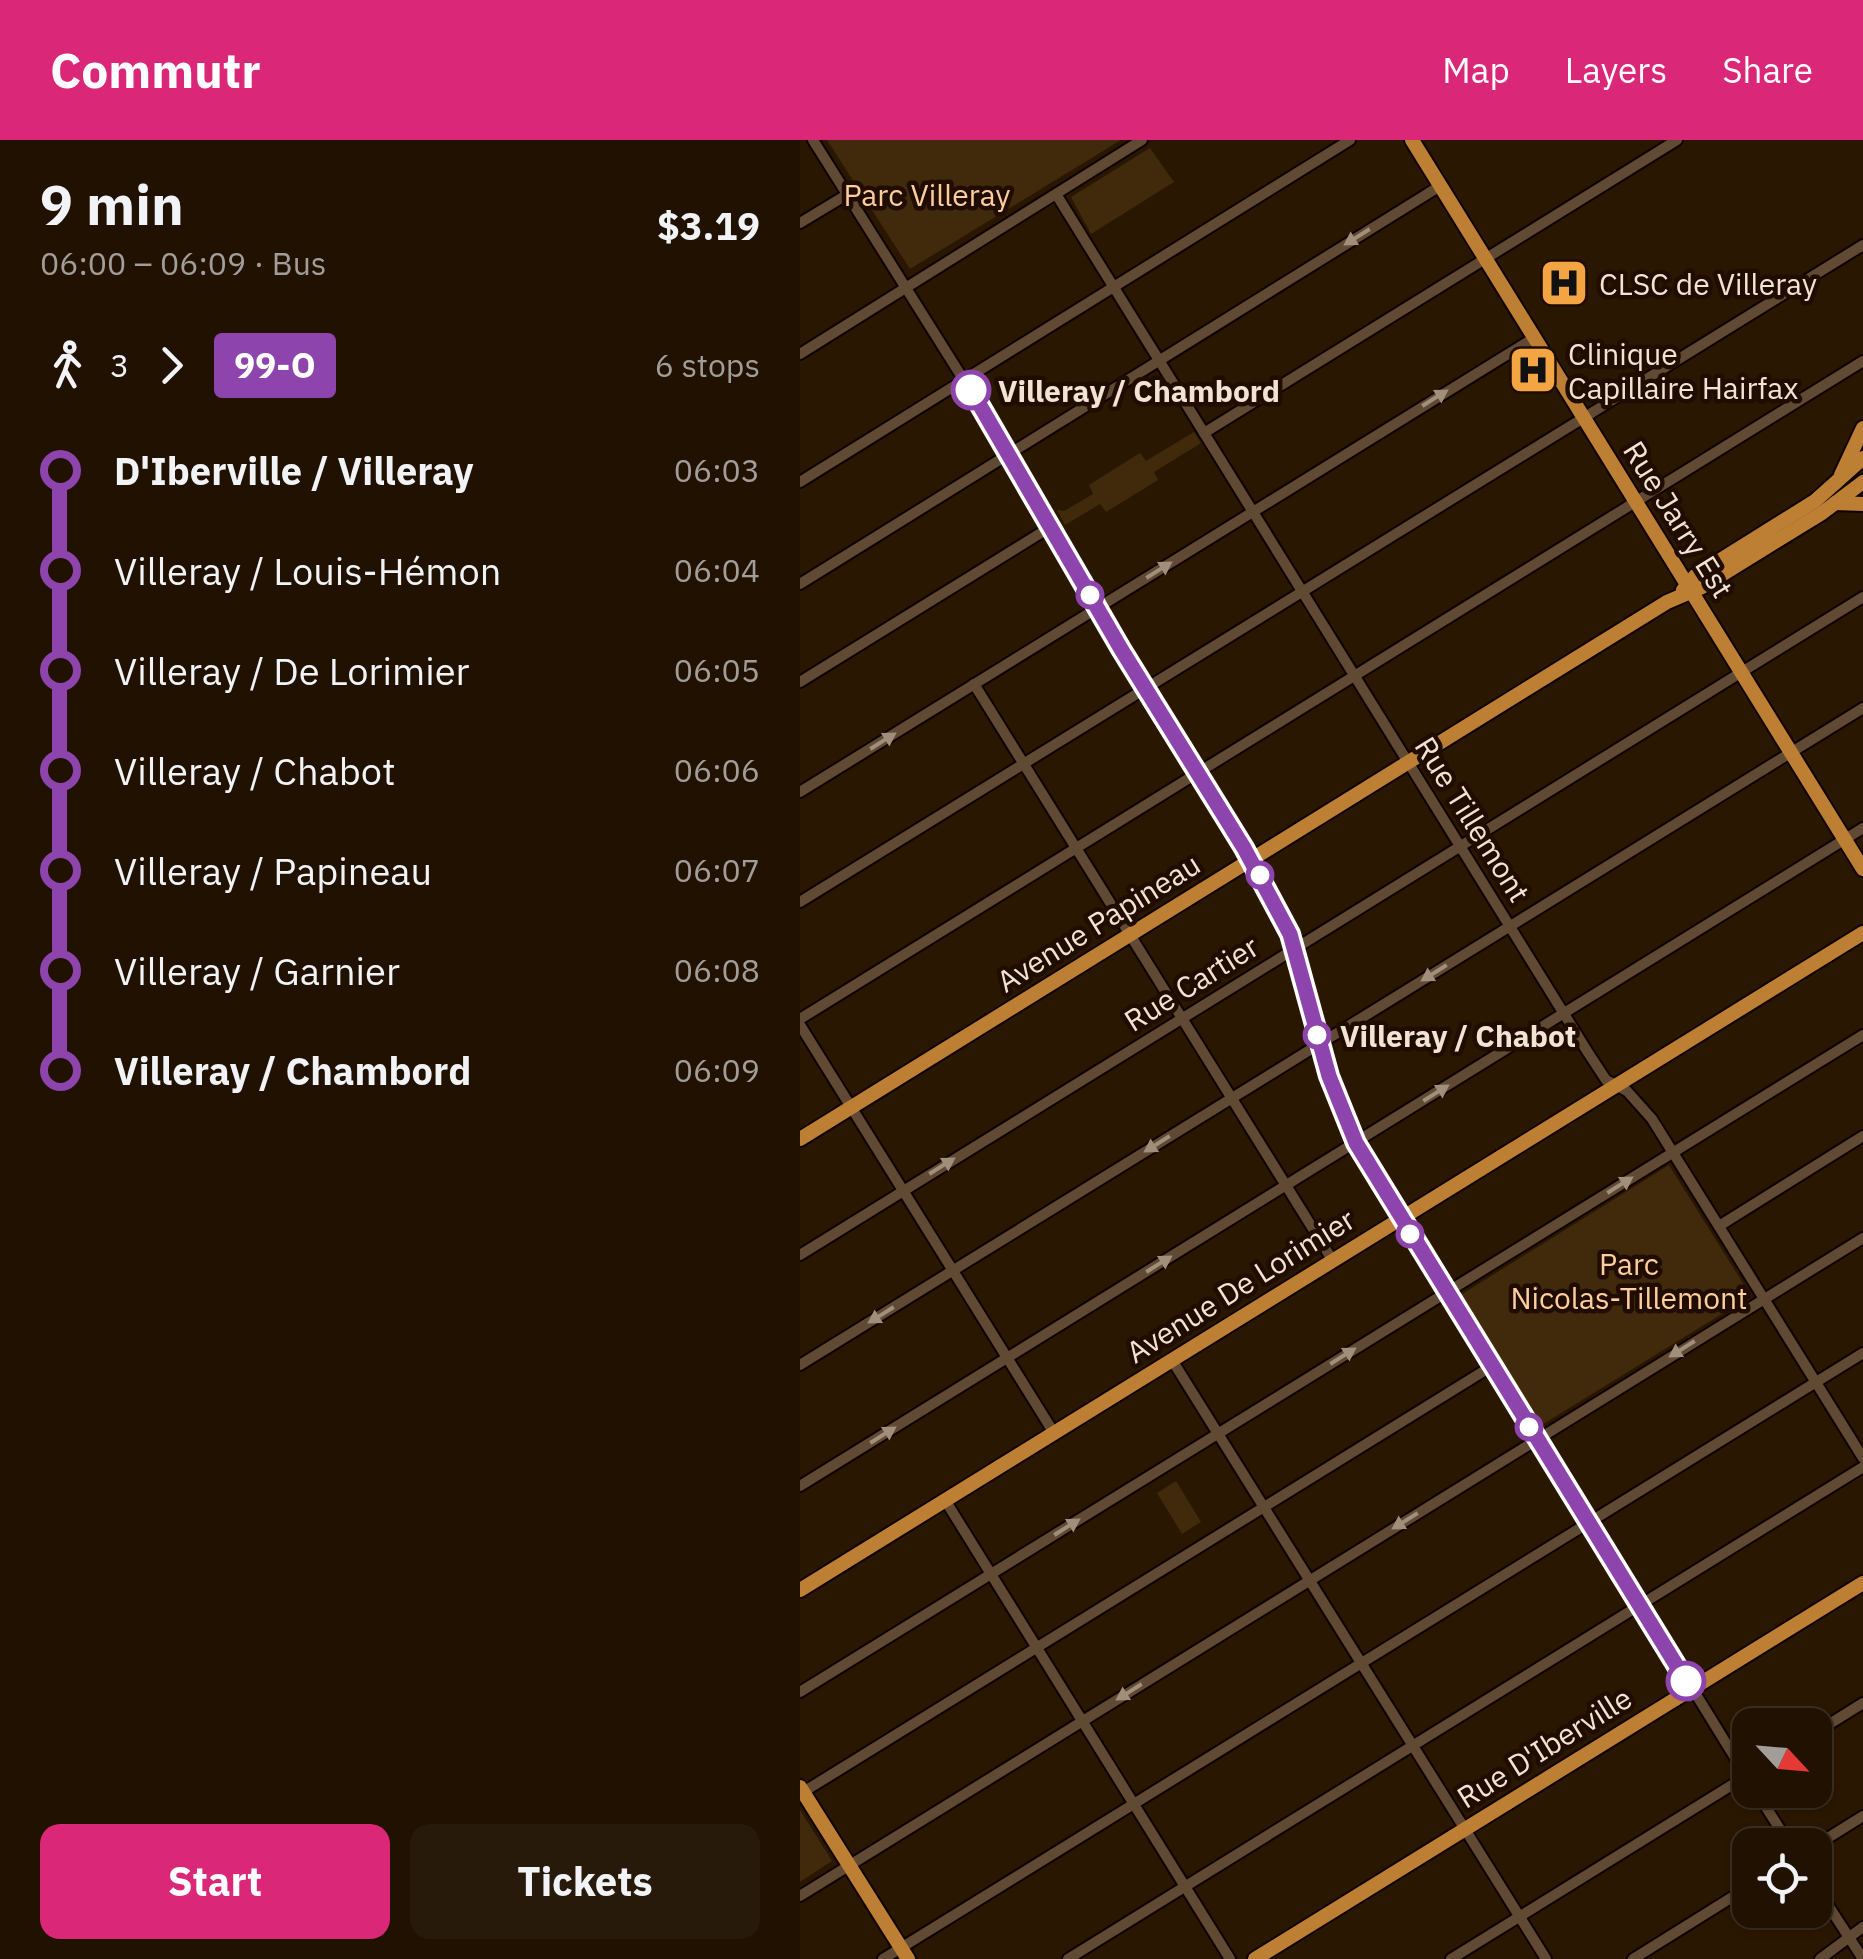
<!DOCTYPE html>
<meta charset="utf-8">
<style>
:root{--surface:#201101;--page:#281a0b;--text:#f1f3f6;--muted:#a29d99;--line:#3d3123;--accent:#db2777}
body{margin:0;font-family:"IBM Plex Sans",sans-serif;background:var(--page);color:var(--text);height:100vh;display:flex;flex-direction:column;font-size:38px;white-space:nowrap}
*{box-sizing:border-box;margin:0}
p{font-size:32px;color:var(--muted)}
.icon{flex:none;width:55px;height:55px;fill:none;stroke:currentColor;stroke-width:2;stroke-linecap:round;stroke-linejoin:round}
.map{position:relative;flex:1;overflow:hidden}
.side{display:flex;flex-direction:column;background:var(--surface);width:800px}
.side>*{flex:none}
.badge{padding:0 20px;border-radius:8px;font-size:35px;line-height:65px}
.needle{width:65px;rotate:116deg}
.tools{position:absolute;left:932px;top:1568px;display:grid;gap:20px}
.tools a{display:grid;place-items:center;width:100px;height:100px;border-radius:20px;background:var(--surface);box-shadow:0 2px 8px #0004,0 0 0 2px var(--line);font-size:50px}
.map>.badge{position:absolute;translate:-50% -50%;box-shadow:0 0 0 5px #fff}
.legs{display:flex;align-items:center;gap:15px;height:110px;padding:0 40px;font-size:32px}
.legs p{margin-inline-start:auto}
.headline{display:flex;align-items:center;justify-content:space-between;height:170px;padding:0 40px}
h1{font-size:55px;font-weight:800;line-height:75px}
.button{display:flex;gap:20px;margin-top:auto;padding:20px 40px}
.button a{flex:1;height:115px;border-radius:20px;background:var(--accent);color:#fff;font-size:40px;font-weight:800;line-height:115px;text-align:center}
.button a+a{background:var(--page);color:var(--text)}
ul{padding:0 40px;list-style:none}
li{display:flex;align-items:center;gap:35px;height:100px;font-size:38px}
li i{display:grid;place-items:center;width:15px;height:100%;margin:0 12px;background:currentColor}
li i::after{content:'';width:25px;height:25px;margin:-12px;border:8px solid;border-radius:50%;background:var(--surface)}
li p{margin-inline-start:auto}
li:first-child i{background:linear-gradient(#0000 50%,currentColor 0)}
li:last-child i{background:linear-gradient(currentColor 50%,#0000 0)}
header{display:flex;align-items:center;gap:60px;box-sizing:border-box;height:140px;padding:0 50px;background:var(--accent);color:#fff}
header strong{font-size:48px}
nav{display:flex;gap:55px;margin-inline-start:auto;font-size:35px}
main{display:flex;flex:1;min-height:0}
.map>svg:first-child{display:block}
.green{fill:#41290c}
.lines{fill:none;stroke-linecap:round;stroke-linejoin:round}
.minor-casing{stroke:#110300;stroke-width:14}
.major-casing{stroke:#110300;stroke-width:18}
.minor{stroke:#604a33;stroke-width:10}
.major{stroke:#bc7f34;stroke-width:14}
.oneway{fill:#a18f7c}
.line-1-casing{stroke:#fff;stroke-width:22}
.line-1{stroke:#8e44ad;stroke-width:15}
.stop-1-dot{fill:#fff;stroke:#8e44ad;stroke-width:5}
.labels{text-anchor:middle;dominant-baseline:central;stroke-width:9;stroke-linejoin:round;paint-order:stroke}
.park-label{font-size:30px;fill:#fcce9d;stroke:#200d00}
.poi-label{font-size:30px;fill:#f1e4d6;stroke:#200d00;text-anchor:start}
.stop-label{font-size:30px;font-weight:bold;fill:#f1e4d6;stroke:#200d00;text-anchor:start}
.street-label{font-size:30px;fill:#f1e4d6;stroke:#200d00}
</style>
<header>
<strong>Commutr</strong>
<nav><a>Map</a><a>Layers</a><a>Share</a></nav>
</header>
<main>
<section class="side">
<div class="headline"><div><h1>9 min</h1><p>06:00 – 06:09 · Bus</p></div><b>$3.19</b></div>
<div class="legs"><svg class="icon" aria-label="walk" viewBox="0 0 24 24"><circle cx="13" cy="4" r="2"/><path d="M13 8l-2 6 4 7M11 14l-3 7M7 12l3-4h3l4 4"/></svg>3<svg class="icon" aria-label="forward" viewBox="0 0 24 24"><path d="M9 5l7 7-7 7"/></svg><b class="badge" style="background:#8e44ad;color:#fff">99-O</b><p>6 stops</p></div>
<ul>
<li><i style="color:#8e44ad"></i><b>D'Iberville / Villeray</b><p>06:03</p></li>
<li><i style="color:#8e44ad"></i><span>Villeray / Louis-Hémon</span><p>06:04</p></li>
<li><i style="color:#8e44ad"></i><span>Villeray / De Lorimier</span><p>06:05</p></li>
<li><i style="color:#8e44ad"></i><span>Villeray / Chabot</span><p>06:06</p></li>
<li><i style="color:#8e44ad"></i><span>Villeray / Papineau</span><p>06:07</p></li>
<li><i style="color:#8e44ad"></i><span>Villeray / Garnier</span><p>06:08</p></li>
<li><i style="color:#8e44ad"></i><b>Villeray / Chambord</b><p>06:09</p></li>
</ul>
<div class="button"><a>Start</a><a>Tickets</a></div>
</section>
<div class="map">
<svg width="1063" height="1819" viewBox="0 0 1063 1819">
<rect width="100%" height="100%" fill="#2a1701"/>
<g class="green">
<path d="M27,0H321L110,129Z"/>
<path d="M350,8L374,42L291,94L271,57Z"/>
<path d="M394,292L401,303L354,332L358,340L306,372L300,364L265,385L257,370L264,371L293,354L289,345L340,313L346,321Z"/>
<path d="M869,1025L951,1156L740,1286L659,1156Z"/>
<path d="M376,1341L401,1382L382,1394L357,1353Z"/>
<path d="M0,1670L32,1721L0,1742Z"/>
</g>
<g class="lines">
<g class="minor-casing">
<g id="minor">
<path d="M13,0L214,320L321,509L459,734L491,797L529,936L560,1009L950,1642"/>
<path d="M256,54L787,911L806,940L827,951L852,979L1063,1318"/>
<path d="M0,83L48,54"/>
<path d="M0,214L342,0"/>
<path d="M404,293L877,0"/>
<path d="M0,342L550,0"/>
<path d="M0,444L640,46"/>
<path d="M0,542L252,386"/>
<path d="M174,544L533,1121"/>
<path d="M0,652L734,198"/>
<path d="M0,762L1063,105"/>
<path d="M0,879L1063,221"/>
<path d="M0,885L254,1293"/>
<path d="M919,1086L1063,996"/>
<path d="M0,1115L1063,457"/>
<path d="M372,1220L746,1819"/>
<path d="M0,1225L1063,568"/>
<path d="M0,1346L1063,688"/>
<path d="M145,1360L430,1819"/>
<path d="M0,1552L1063,895"/>
<path d="M1015,1593L1063,1563"/>
<path d="M955,1650L990,1705"/>
<path d="M0,1654L692,1226"/>
<path d="M1015,1706L1063,1676"/>
<path d="M1015,1745L1063,1819"/>
<path d="M0,1756L1063,1098"/>
<path d="M83,1819L1063,1213"/>
<path d="M268,1819L1063,1327"/>
<path d="M651,1819L948,1635"/>
<path d="M833,1819L950,1746"/>
<path d="M1020,1819L1063,1787"/>
</g>
</g>
<g class="major-casing">
<g id="major">
<path d="M612,0L1063,729"/>
<path d="M1041,335L1063,288"/>
<path d="M1035,363L1063,364"/>
<path d="M883,450L895,436L1015,361L1063,318"/>
<path d="M0,999L867,462L902,447L1022,373L1063,342"/>
<path d="M0,1450L1063,793"/>
<path d="M0,1647L108,1819"/>
<path d="M455,1819L1063,1443"/>
</g>
</g>
<use href="#minor" class="minor"/>
<use href="#major" class="major"/>
</g>
<defs><path id="oneway-solid" d="M-6-.8H1V-3.2L6.5 0L1 3.2V.8H-6Z" transform="scale(2.5)"/></defs>
<g class="oneway">
<use href="#oneway-solid" transform="translate(557 97) rotate(148)"/>
<use href="#oneway-solid" transform="translate(635 258) rotate(-32)"/>
<use href="#oneway-solid" transform="translate(359 430) rotate(-32)"/>
<use href="#oneway-solid" transform="translate(83 601) rotate(-32)"/>
<use href="#oneway-solid" transform="translate(634 833) rotate(148)"/>
<use href="#oneway-solid" transform="translate(636 953) rotate(-32)"/>
<use href="#oneway-solid" transform="translate(357 1004) rotate(148)"/>
<use href="#oneway-solid" transform="translate(142 1026) rotate(-32)"/>
<use href="#oneway-solid" transform="translate(820 1045) rotate(-32)"/>
<use href="#oneway-solid" transform="translate(359 1124) rotate(-32)"/>
<use href="#oneway-solid" transform="translate(81 1175) rotate(148)"/>
<use href="#oneway-solid" transform="translate(882 1209) rotate(148)"/>
<use href="#oneway-solid" transform="translate(543 1216) rotate(-32)"/>
<use href="#oneway-solid" transform="translate(83 1295) rotate(-32)"/>
<use href="#oneway-solid" transform="translate(605 1381) rotate(148)"/>
<use href="#oneway-solid" transform="translate(267 1387) rotate(-32)"/>
<use href="#oneway-solid" transform="translate(329 1552) rotate(148)"/>
</g>
<g class="lines">
<g class="line-1-casing">
<path id="line-1" d="M171,250L321,509L444,708L490,794L529,936L556,1003L886,1541"/>
</g>
<use href="#line-1" class="line-1"/>
</g>
<defs>
<g id="hospital-square" transform="scale(2.5)"><rect x="-9" y="-9" width="18" height="18" rx="4" fill="#f3a443" stroke="#200d00"/><path d="M-5-5h3v3.5h4V-5h3V5h-3V1.5h-4V5h-3Z" fill="#111"/></g>
</defs>
<g fill-rule="evenodd">
<use href="#hospital-square" x="764" y="143"/>
<use href="#hospital-square" x="733" y="230"/>
</g>
<g class="stop-1-dot">
<circle cx="171" cy="250" r="18"/>
<circle cx="290" cy="455" r="12"/>
<circle cx="460" cy="735" r="12"/>
<circle cx="517" cy="895" r="12"/>
<circle cx="610" cy="1094" r="12"/>
<circle cx="729" cy="1287" r="12"/>
<circle cx="886" cy="1541" r="18"/>
</g>
<g class="labels">
<g class="park-label">
<text x="127" y="54">Parc Villeray</text>
<text x="829" y="1123">Parc<tspan x="829" dy="34">Nicolas-Tillemont</tspan></text>
</g>
<g class="poi-label">
<text x="799" y="143">CLSC de Villeray</text>
<text x="768" y="213">Clinique<tspan x="768" dy="34">Capillaire Hairfax</tspan></text>
</g>
<g class="stop-label">
<text x="198" y="250">Villeray / Chambord</text>
<text x="540" y="895">Villeray / Chabot</text>
</g>
<g class="street-label">
<text transform="translate(879 379) rotate(58)">Rue Jarry Est</text>
<text transform="translate(673 679) rotate(58)">Rue Tillemont</text>
<text transform="translate(298 782) rotate(-32)">Avenue Papineau</text>
<text transform="translate(391 843) rotate(-32)">Rue Cartier</text>
<text transform="translate(440 1145) rotate(-32)">Avenue De Lorimier</text>
<text transform="translate(744 1607) rotate(-32)">Rue D'Iberville</text>
</g>
</g>
</svg>
<div class="tools">
<a><svg class="needle" viewBox="-14 -14 28 28"><path d="M0-13l5 13h-10z" fill="#e53935"/><path d="M0 13l5-13h-10z" fill="#a29d99"/></svg></a>
<a><svg class="icon" aria-label="locate" viewBox="0 0 24 24"><circle cx="12" cy="12" r="6"/><path d="M12 2v4M12 18v4M2 12h4M18 12h4"/></svg></a>
</div>
</div>
</main>
